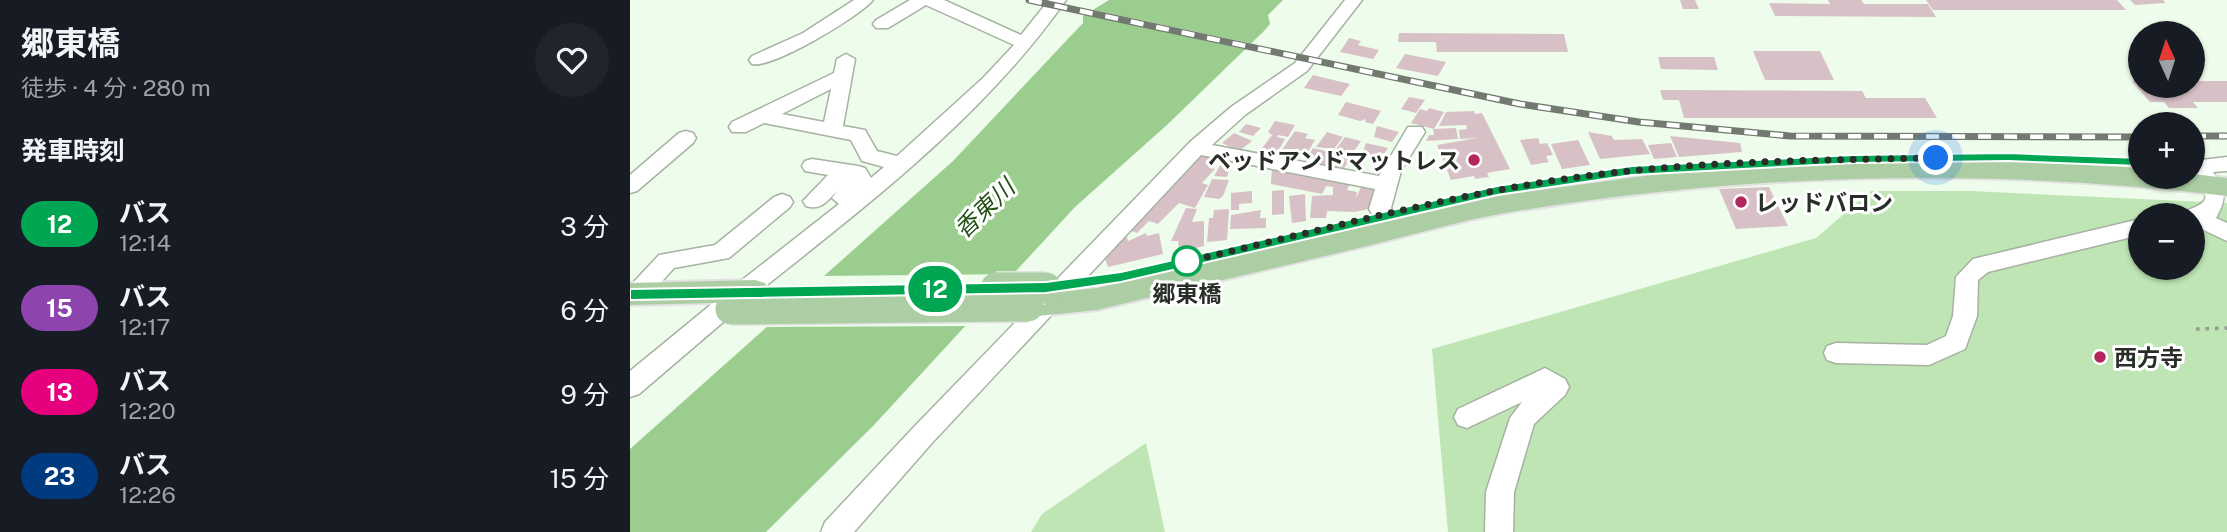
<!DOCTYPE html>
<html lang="ja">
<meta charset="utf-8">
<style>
:root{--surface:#171b24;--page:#20242c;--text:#f1f3f6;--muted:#9ea1a6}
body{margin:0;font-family:"Public Sans","Noto Sans JP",sans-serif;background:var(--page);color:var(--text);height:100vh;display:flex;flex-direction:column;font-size:26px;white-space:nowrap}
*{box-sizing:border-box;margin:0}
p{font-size:23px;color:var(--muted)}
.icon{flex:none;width:38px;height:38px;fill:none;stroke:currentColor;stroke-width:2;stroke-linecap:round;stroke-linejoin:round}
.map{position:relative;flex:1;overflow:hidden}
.drawer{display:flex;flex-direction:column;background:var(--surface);width:630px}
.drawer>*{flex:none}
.badge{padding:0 14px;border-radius:23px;font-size:24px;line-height:46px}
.needle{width:46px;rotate:357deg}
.tools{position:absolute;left:1498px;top:21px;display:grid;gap:14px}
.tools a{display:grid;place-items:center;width:77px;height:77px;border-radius:50%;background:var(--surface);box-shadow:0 2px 5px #0004;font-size:35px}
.you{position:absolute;width:35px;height:35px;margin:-18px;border:5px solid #fff;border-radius:50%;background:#1a73e8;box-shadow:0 0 0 10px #1a73e833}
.map>.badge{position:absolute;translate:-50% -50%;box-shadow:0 0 0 4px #fff}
h2{padding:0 21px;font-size:26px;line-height:63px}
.round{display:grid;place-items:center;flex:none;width:74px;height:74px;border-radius:37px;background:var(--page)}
.overview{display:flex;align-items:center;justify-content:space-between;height:119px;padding:0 21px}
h1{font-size:33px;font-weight:700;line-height:52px}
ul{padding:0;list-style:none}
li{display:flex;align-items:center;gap:21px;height:84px;padding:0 21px}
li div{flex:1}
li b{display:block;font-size:26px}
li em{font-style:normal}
li .badge{min-width:77px;font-weight:700;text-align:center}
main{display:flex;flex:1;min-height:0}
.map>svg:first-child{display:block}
.green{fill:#bee5b3;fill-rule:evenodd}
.water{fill:#9bcd8e}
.pier{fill:#eefceb}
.building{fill:#d7c1c6}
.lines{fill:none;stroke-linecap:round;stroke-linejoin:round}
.minor-casing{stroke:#a6b2a2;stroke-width:3}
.major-casing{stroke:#e1e2e1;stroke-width:4}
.path{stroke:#919b8f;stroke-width:3.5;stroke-dasharray:3.5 6;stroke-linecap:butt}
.minor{fill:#fff;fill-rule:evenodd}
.major{fill:#adcea4;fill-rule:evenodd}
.rail-casing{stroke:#727a70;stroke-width:7}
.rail{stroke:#fff;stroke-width:4.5;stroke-dasharray:13;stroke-linecap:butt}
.major-bridge-casing{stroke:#e1e2e1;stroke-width:34;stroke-linecap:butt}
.major-bridge{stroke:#adcea4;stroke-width:31}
.line{fill:#00a651;stroke:#fff;stroke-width:2}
.walk{stroke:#292e28;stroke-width:7;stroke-dasharray:0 12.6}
.poi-dot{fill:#b3265e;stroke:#fff;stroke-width:2.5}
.stop-dot{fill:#fff;stroke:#00a651;stroke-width:3.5}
.labels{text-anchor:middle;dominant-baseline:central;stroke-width:6;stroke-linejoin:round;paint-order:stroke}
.poi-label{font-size:23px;font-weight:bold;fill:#292e28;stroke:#fff;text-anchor:start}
.stop-label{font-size:23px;font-weight:bold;fill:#292e28;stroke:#fff}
.water-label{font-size:24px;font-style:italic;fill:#235214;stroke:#fff}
</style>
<main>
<section class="drawer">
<div class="overview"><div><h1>郷東橋</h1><p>徒歩 · 4 分 · 280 m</p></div><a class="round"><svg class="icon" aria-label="heart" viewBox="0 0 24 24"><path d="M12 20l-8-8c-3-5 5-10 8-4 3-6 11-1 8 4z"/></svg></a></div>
<h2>発車時刻</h2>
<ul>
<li><span class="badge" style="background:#00a651;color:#fff">12</span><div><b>バス</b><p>12:14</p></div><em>3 分</em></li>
<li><span class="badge" style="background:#8e44ad;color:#fff">15</span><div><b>バス</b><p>12:17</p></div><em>6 分</em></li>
<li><span class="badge" style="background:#e6007e;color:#fff">13</span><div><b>バス</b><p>12:20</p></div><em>9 分</em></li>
<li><span class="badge" style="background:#003b80;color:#fff">23</span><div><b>バス</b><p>12:26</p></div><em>15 分</em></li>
</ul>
</section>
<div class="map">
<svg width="1597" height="532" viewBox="0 0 1597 532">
<rect width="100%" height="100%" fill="#eefceb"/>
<g class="green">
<path d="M1241,191H1340L1597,203V532H818L802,349L1186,238ZM1510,215H1563V268H1510Z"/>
<path d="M516,443L535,532H401L412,514Z"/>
</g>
<path class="water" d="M479,0H653L638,15L640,24L634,31L538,124L445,207L244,425L136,532H0V449L323,161L453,23V16Z"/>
<g class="pier">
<path d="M458,9L624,44L619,50L452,14Z"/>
<path d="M388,274L340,326L131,327L189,276Z"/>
</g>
<g class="building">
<path d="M1050,0H1065L1069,9H1053Z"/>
<path d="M1198,0H1231L1234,4H1298L1306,17L1145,16L1139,3L1200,4Z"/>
<path d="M1296,0H1487L1496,10H1303Z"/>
<path d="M1500,0H1533L1536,3L1505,5Z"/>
<path d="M769,33L934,34L938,52H807L806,42H768Z"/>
<path d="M719,38L731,41L728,45L749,50L743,59L710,52Z"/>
<path d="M1123,51H1190L1204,80H1135Z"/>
<path d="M775,54L816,62L808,76L766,68Z"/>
<path d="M1028,57H1084L1088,70L1031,69Z"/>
<path d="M683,75L695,78L720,84L711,96L674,88Z"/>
<path d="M1502,81H1510V86H1563V81H1597V102H1563L1568,108H1539L1534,102H1520Z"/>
<path d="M1030,90L1232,91L1236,98H1295L1307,118H1054L1049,100H1033Z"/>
<path d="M779,97L795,100L786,113L771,109Z"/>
<path d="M716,102L751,111L743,124L735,122L736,119L730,121L708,115Z"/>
<path d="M799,108L814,112L804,129L781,123L790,109L797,111Z"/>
<path d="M844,111L845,114L852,113L880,169L857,173L859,177L845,179L844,176L821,180L807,145L847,138L830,139L829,130L837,129L836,125L809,126L816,112Z"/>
<path d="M645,121L665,125L658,137L648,135L647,137L655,139L646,155L630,151L642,135L638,132Z"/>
<path d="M616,124L631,128L623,136L609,132Z"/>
<path d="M747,126L769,132L762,142L744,137Z"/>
<path d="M826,128L828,139L796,141L799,135H804L803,129Z"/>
<path d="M665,131L678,134L675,138L685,140L676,155L671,153L667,159L655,156L657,153L651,151Z"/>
<path d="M697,132L713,137L704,149L686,147Z"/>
<path d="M958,132L982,136L984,140L1012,139L1020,154L970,159Z"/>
<path d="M604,133L622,141L609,151L592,143Z"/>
<path d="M1040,136L1110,143L1112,152L1049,157Z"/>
<path d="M715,137L731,141L722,154L704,152Z"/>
<path d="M908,138L910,144L917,143L923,155L916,156L919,162L901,165L890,140Z"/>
<path d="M948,140L960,165L932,169L921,144Z"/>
<path d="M736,143L758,148L751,159L732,154Z"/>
<path d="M1041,143L1047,157L1024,159L1018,145Z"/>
<path d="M683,148L700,152L698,155L708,157L702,170L710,157L720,159L709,176L673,165Z"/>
<path d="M573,153L589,159L581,168L585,169L572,183L578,185L565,208L549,203L528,224L519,221L507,233L494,228Z"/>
<path d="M592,162H602L597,177L584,176Z"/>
<path d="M642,166L721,181L717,190L727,192L726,198L733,183L750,185L747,207L725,212L697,211L696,218H680L682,196L703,195V187L696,186L692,194L641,184Z"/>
<path d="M582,179L599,180L593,196L589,199L574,197Z"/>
<path d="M1139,187L1158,226L1106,229L1089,189Z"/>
<path d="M654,190V214L642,215V191Z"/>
<path d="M622,191V203L609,204V210H601V193Z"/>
<path d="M675,194L676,221L662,223L659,196Z"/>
<path d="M556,208L567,209L562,222L574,221V246L549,252L548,241H541Z"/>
<path d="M599,209L597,240L577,242L579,218H583L584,210Z"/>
<path d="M631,210L630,218H636V228L600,229L601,215Z"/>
<path d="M516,233L517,236L529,233L533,254L478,267L474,255L496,234L498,241Z"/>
</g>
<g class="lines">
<g class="minor-casing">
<g id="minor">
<path d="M224,0H243C229,17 142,69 122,64L119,60L122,56L173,33Z"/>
<path d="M280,0H314L391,35L419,0H436C353,118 235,207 123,296L115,299L107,296L103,290L107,284L209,204L202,198L207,191C197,201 191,211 176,206L173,201L198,175L175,171L172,166L175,161L182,159L228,166L235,168L241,178L254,167L232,161L221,140L134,123L116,132H102L99,127L102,122L204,73L207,59L216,54L225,59L213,126L235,130L247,151L267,156L353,78L384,45L296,5L258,28H246L243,24L246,20ZM201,89L194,122L152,114Z"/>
<path d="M715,0H732L677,71L615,115L582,145L749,176L778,127H792L795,132L771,171L761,208L766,215L763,220C750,224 745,220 739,209L745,189L571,155L301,444L224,532H191L195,522L283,428L560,142L601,107L665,63Z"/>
<path d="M56,131L63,133L66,138L63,143L7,191L0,193V175L49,133Z"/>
<path d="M1597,157V171L1583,172C1596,192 1597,198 1586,218L1597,223V241L1563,225V215H1553L1555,211C1596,198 1563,190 1563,161Z"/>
<path d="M152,194L160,197L163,202L160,207L99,258L44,268L15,300L7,303L0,301V286L29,255L85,245L144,197Z"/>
<path d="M1510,219V235L1358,272L1348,280L1347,316L1335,349L1299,365L1206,363L1197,360L1194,353L1197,346L1206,343L1297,345L1316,336L1323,316L1326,277L1343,259Z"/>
<path d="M91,301L99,303L103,310L99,317L9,394L0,397V371L83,303Z"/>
<path d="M915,368L935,379L939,387L935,395L904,424L884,492L883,532H855L856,492L880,418L892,402L837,428L828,425L824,417L828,409Z"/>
</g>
</g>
<g class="major-casing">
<g id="major">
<path d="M1386,161L1510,168V177H1563V174L1597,178V196C1358,167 1113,173 875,213C830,221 785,234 741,245C650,267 558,288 467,310L398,317L388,314L383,306L388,298L398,295L467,288L873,195L1066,169L1203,163Z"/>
<path d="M125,280L135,283L139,291L135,299L125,302L0,305V283Z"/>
</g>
</g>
<path class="path" d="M1566,329L1597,328"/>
<use href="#minor" class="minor"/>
<use href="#major" class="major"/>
<g class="rail-casing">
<g id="rail">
<path d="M399,0L890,104L1009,122L1160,136L1510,137"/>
<path d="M1563,136H1597"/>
</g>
</g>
<use href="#rail" class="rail"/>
<g class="major-bridge-casing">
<g id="major-bridge">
<path d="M366,288H416"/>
<path d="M101,309L398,306"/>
</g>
</g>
<use href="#major-bridge" class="major-bridge"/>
</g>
<path class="line" d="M1378,153L1510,158L1516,162L1510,166L1378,161L1224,163L1002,175L867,195L491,282L416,293L0,300V289L416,282L491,272L867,186L1002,166L1224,155Z"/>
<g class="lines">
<path class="walk" d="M557,261L555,262C681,233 806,198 934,179C1057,161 1182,160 1306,158"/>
</g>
<g class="poi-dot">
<circle cx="844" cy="160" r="7"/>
<circle cx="1111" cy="202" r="7"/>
<circle cx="1470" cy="357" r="7"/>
</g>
<circle class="stop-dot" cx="557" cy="261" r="14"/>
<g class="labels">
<g class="poi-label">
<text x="830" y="160" text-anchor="end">ベッドアンドマットレス</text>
<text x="1125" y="202">レッドバロン</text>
<text x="1484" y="357">西方寺</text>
</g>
<g class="stop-label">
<text x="557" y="293">郷東橋</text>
</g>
<g class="water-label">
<text transform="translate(354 208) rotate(-44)">香東川</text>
</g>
</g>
</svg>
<div class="tools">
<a><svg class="needle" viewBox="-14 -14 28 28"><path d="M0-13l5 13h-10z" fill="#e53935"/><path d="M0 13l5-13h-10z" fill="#9ea1a6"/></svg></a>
<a>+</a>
<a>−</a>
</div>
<div class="you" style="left:1306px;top:158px"></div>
<b class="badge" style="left:305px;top:289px;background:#00a651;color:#fff">12</b>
</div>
</main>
